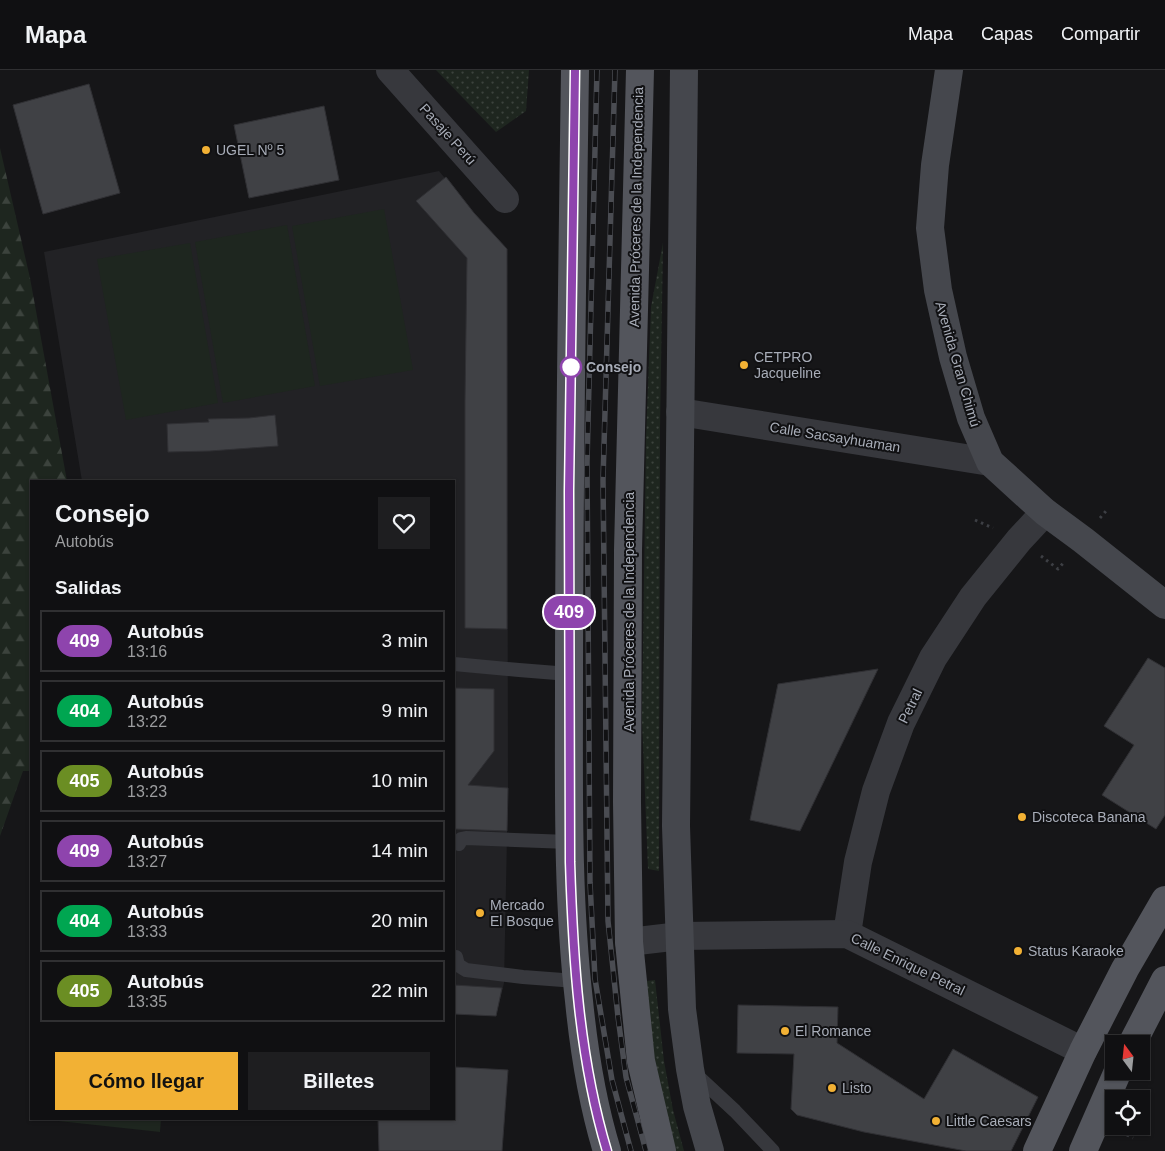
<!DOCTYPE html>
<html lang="es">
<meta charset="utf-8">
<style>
:root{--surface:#101012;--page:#1e1e20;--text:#f1f3f6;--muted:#9c9d9f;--line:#303032;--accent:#f2b134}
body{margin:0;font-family:Helvetica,sans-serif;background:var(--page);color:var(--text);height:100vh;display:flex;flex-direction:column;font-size:19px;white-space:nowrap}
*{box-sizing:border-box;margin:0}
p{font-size:16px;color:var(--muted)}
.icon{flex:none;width:28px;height:28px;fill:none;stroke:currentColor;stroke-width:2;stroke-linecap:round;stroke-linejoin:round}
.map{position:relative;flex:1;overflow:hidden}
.side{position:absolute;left:30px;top:410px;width:425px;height:640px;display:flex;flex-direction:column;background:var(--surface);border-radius:0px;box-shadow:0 1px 4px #0004,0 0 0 1px var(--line)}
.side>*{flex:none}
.badge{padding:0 10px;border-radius:16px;font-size:18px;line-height:32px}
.needle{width:32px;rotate:345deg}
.fabs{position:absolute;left:1105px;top:965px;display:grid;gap:10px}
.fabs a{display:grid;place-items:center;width:45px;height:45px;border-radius:0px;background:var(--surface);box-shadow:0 1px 4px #0004,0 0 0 1px var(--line);font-size:25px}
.map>.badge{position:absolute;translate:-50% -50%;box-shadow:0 0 0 2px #fff}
h2{padding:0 25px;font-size:19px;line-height:45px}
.round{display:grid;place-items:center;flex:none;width:52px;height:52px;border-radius:0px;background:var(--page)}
.summary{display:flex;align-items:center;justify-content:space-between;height:85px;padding:0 25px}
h1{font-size:24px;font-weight:700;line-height:38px}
.action{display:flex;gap:10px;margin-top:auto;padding:10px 25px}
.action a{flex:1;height:58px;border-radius:0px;background:var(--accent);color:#111;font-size:20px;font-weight:700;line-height:58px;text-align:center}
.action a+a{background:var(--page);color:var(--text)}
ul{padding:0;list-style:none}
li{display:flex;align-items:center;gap:15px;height:62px;margin:0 10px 8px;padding:0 15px;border:2px solid var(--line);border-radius:0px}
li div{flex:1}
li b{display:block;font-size:19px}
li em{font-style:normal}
li .badge{min-width:55px;font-weight:700;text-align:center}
header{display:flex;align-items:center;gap:30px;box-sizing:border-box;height:70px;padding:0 25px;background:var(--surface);border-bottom:1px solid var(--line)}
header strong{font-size:24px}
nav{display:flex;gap:28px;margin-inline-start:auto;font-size:18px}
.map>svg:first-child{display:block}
.built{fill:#222225}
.grass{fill:url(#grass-dots)}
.forest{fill:url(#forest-firs)}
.garden{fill:#1e261f}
.building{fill:#404145;stroke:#303034}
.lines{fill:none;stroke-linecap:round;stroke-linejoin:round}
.path{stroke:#3d3f44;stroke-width:3;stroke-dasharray:2.5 4;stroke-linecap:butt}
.lane{stroke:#37383d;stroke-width:14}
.street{stroke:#37383d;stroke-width:28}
.secondary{stroke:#45474d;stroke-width:28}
.primary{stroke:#53555c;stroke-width:28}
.rail-casing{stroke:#4a4c52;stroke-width:5.5}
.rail{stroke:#111113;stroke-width:4;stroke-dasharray:11;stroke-linecap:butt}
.line-casing{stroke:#fff;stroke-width:11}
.line{stroke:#8e44ad;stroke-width:8}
.poi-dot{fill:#f2b134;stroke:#111113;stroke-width:2}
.stop-dot{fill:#fff;stroke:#8e44ad;stroke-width:2.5}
.labels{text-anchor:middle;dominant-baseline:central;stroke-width:4;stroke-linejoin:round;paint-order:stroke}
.street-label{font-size:14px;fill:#a8adb8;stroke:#111113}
.poi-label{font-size:14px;fill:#a8adb8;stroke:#111113;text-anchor:start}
.stop-label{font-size:14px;font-weight:bold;fill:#a8adb8;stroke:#111113;text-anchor:start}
</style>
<header>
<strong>Mapa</strong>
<nav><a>Mapa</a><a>Capas</a><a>Compartir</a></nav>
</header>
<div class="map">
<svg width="1165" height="1081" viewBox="0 0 1165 1081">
<defs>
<pattern id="grass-dots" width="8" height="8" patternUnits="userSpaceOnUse" patternTransform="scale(1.25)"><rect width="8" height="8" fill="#1e261f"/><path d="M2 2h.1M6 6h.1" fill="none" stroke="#3c433d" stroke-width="1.8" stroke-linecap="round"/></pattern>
<pattern id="forest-firs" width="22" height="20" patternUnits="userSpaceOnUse" patternTransform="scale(1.25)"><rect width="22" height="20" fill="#1e261f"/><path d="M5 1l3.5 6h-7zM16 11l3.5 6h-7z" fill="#3c433d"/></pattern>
</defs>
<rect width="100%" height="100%" fill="#161618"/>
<path class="built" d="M439,101L474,143L507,179L508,718L504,913L496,946L454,944V411H82L44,182Z"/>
<g class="grass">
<path d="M436,0H529L526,41L496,62Z"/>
<path d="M663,173L660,359L659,801L648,799L642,650L646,368L651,237Z"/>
<path d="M655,910L664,991L673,1040L684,1081H675L654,994L646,911Z"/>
</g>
<path class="forest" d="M0,78L30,208L67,411H31V701H23L0,766Z"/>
<g class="garden">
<path d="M384,139L413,300L320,316L292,156Z"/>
<path d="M287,155L315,316L223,333L195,172Z"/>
<path d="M190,173L218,333L126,350L97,189Z"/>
<path d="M40,1049H161L160,1062Z"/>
</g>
<g class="building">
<path d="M89,14L120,123L43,144L13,35Z"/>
<path d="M324,36L339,110L249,128L234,55Z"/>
<path d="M446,107L474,143L507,179V559L465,558V330L467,188L416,131Z"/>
<path d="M275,345L278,376L210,381L168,382L167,354L209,352L208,349L249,348Z"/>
<path d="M1148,588L1165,598V745L1156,759L1102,725L1134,675L1104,656Z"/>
<path d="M878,599L800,761L750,750L778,614Z"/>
<path d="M454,618L494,619V681L468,715L508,718L507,761L454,759Z"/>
<path d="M454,915L502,918L496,946L454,944Z"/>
<path d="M738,935L838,937L837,973L924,1029L953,979L1038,1027L1011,1081H966L864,1062L797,1045L791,1039L794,984L737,983Z"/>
<path d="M454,997L508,1000L502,1081H379L378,1049H454Z"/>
</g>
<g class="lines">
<g class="path">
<path d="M1100,448L1106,441"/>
<path d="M975,450L993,458"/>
<path d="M1041,486L1058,499L1065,491"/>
<path d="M1121,1062L1133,1068"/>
</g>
<g class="lane">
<path d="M454,594L519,600L569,604"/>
<path d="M459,774L461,769L466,768L569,772"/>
<path d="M456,887L458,895L466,900L523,907L576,911"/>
<path d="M693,1002L735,1041L773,1081"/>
</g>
<g class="street">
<path d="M390,0L505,129"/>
<path d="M680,342L990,392"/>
<path d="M847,864L858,792L876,721L901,653L933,588L973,527L1019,470L1045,442"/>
<path d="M629,872L680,866L847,864L1083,981"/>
</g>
<g class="secondary">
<path d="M684,0L676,756L682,939L690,999L697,1036L710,1081"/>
<path d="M949,0L935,95L930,158L938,220L953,287L971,348L990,392L1045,442L1083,470L1165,535"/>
</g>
<g class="primary">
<path d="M575,0C572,205 569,410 569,616C569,721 567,826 579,931C584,981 592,1032 607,1081"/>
<path d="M640,0L628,480L627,732L629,872L641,991L662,1081"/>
<path d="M1132,974L1165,910"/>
<path d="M1037,1081L1083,981L1125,899L1165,830"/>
<path d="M1083,1081L1118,1001"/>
</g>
<g class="rail-casing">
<g id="rail">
<path d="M597,0L587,393L590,813L595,909L612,1010L631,1081"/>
<path d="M615,0L603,410L608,851L618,947L626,1007L646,1081"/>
</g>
</g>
<use href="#rail" class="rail"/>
</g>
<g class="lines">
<g class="line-casing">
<path id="line" d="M575,0L569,421L570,792C573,888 579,988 607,1081"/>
</g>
<use href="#line" class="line"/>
</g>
<g class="poi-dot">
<circle cx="206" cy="80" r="5"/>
<circle cx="744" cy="295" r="5"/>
<circle cx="1022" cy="747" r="5"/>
<circle cx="480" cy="843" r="5"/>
<circle cx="1018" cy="881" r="5"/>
<circle cx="785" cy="961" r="5"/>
<circle cx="832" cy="1018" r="5"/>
<circle cx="936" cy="1051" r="5"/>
</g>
<circle class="stop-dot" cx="571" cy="297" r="10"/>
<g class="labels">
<g class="street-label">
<text transform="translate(448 64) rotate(48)">Pasaje Perú</text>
<text transform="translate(636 137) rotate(-89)">Avenida Próceres de la Independencia</text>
<text transform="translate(958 294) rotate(74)">Avenida Gran Chimú</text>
<text transform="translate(835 367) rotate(9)">Calle Sacsayhuaman</text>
<text transform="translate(629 542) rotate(-90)">Avenida Próceres de la Independencia</text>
<text transform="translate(910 636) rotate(-64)">Petral</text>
<text transform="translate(908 894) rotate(26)">Calle Enrique Petral</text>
</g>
<g class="poi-label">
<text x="216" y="80">UGEL Nº 5</text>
<text x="754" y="287">CETPRO<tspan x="754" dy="16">Jacqueline</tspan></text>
<text x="1032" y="747">Discoteca Banana</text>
<text x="490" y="835">Mercado<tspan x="490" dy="16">El Bosque</tspan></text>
<text x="1028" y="881">Status Karaoke</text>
<text x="795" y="961">El Romance</text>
<text x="842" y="1018">Listo</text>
<text x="946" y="1051">Little Caesars</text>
</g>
<g class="stop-label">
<text x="586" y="297">Consejo</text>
</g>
</g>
</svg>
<div class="fabs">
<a><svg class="needle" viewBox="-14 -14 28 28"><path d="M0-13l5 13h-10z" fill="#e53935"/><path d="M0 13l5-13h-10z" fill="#9c9d9f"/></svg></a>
<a><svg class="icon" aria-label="locate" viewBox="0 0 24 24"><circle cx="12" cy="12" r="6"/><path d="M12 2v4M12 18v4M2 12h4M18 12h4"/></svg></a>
</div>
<b class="badge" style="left:569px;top:542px;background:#8e44ad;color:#fff">409</b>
<section class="side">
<div class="summary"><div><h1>Consejo</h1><p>Autobús</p></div><a class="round"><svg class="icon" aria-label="heart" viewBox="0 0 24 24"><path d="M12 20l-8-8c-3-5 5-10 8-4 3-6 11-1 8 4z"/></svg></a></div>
<h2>Salidas</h2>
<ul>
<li><span class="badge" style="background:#8e44ad;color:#fff">409</span><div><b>Autobús</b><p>13:16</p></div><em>3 min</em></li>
<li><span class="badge" style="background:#00a651;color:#fff">404</span><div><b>Autobús</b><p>13:22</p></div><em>9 min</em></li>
<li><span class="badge" style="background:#6b8e23;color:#fff">405</span><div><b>Autobús</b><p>13:23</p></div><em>10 min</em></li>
<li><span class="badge" style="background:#8e44ad;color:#fff">409</span><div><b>Autobús</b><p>13:27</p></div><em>14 min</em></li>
<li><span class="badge" style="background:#00a651;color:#fff">404</span><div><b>Autobús</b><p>13:33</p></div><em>20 min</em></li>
<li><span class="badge" style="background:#6b8e23;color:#fff">405</span><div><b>Autobús</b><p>13:35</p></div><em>22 min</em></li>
</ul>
<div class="action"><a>Cómo llegar</a><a>Billetes</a></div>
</section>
</div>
